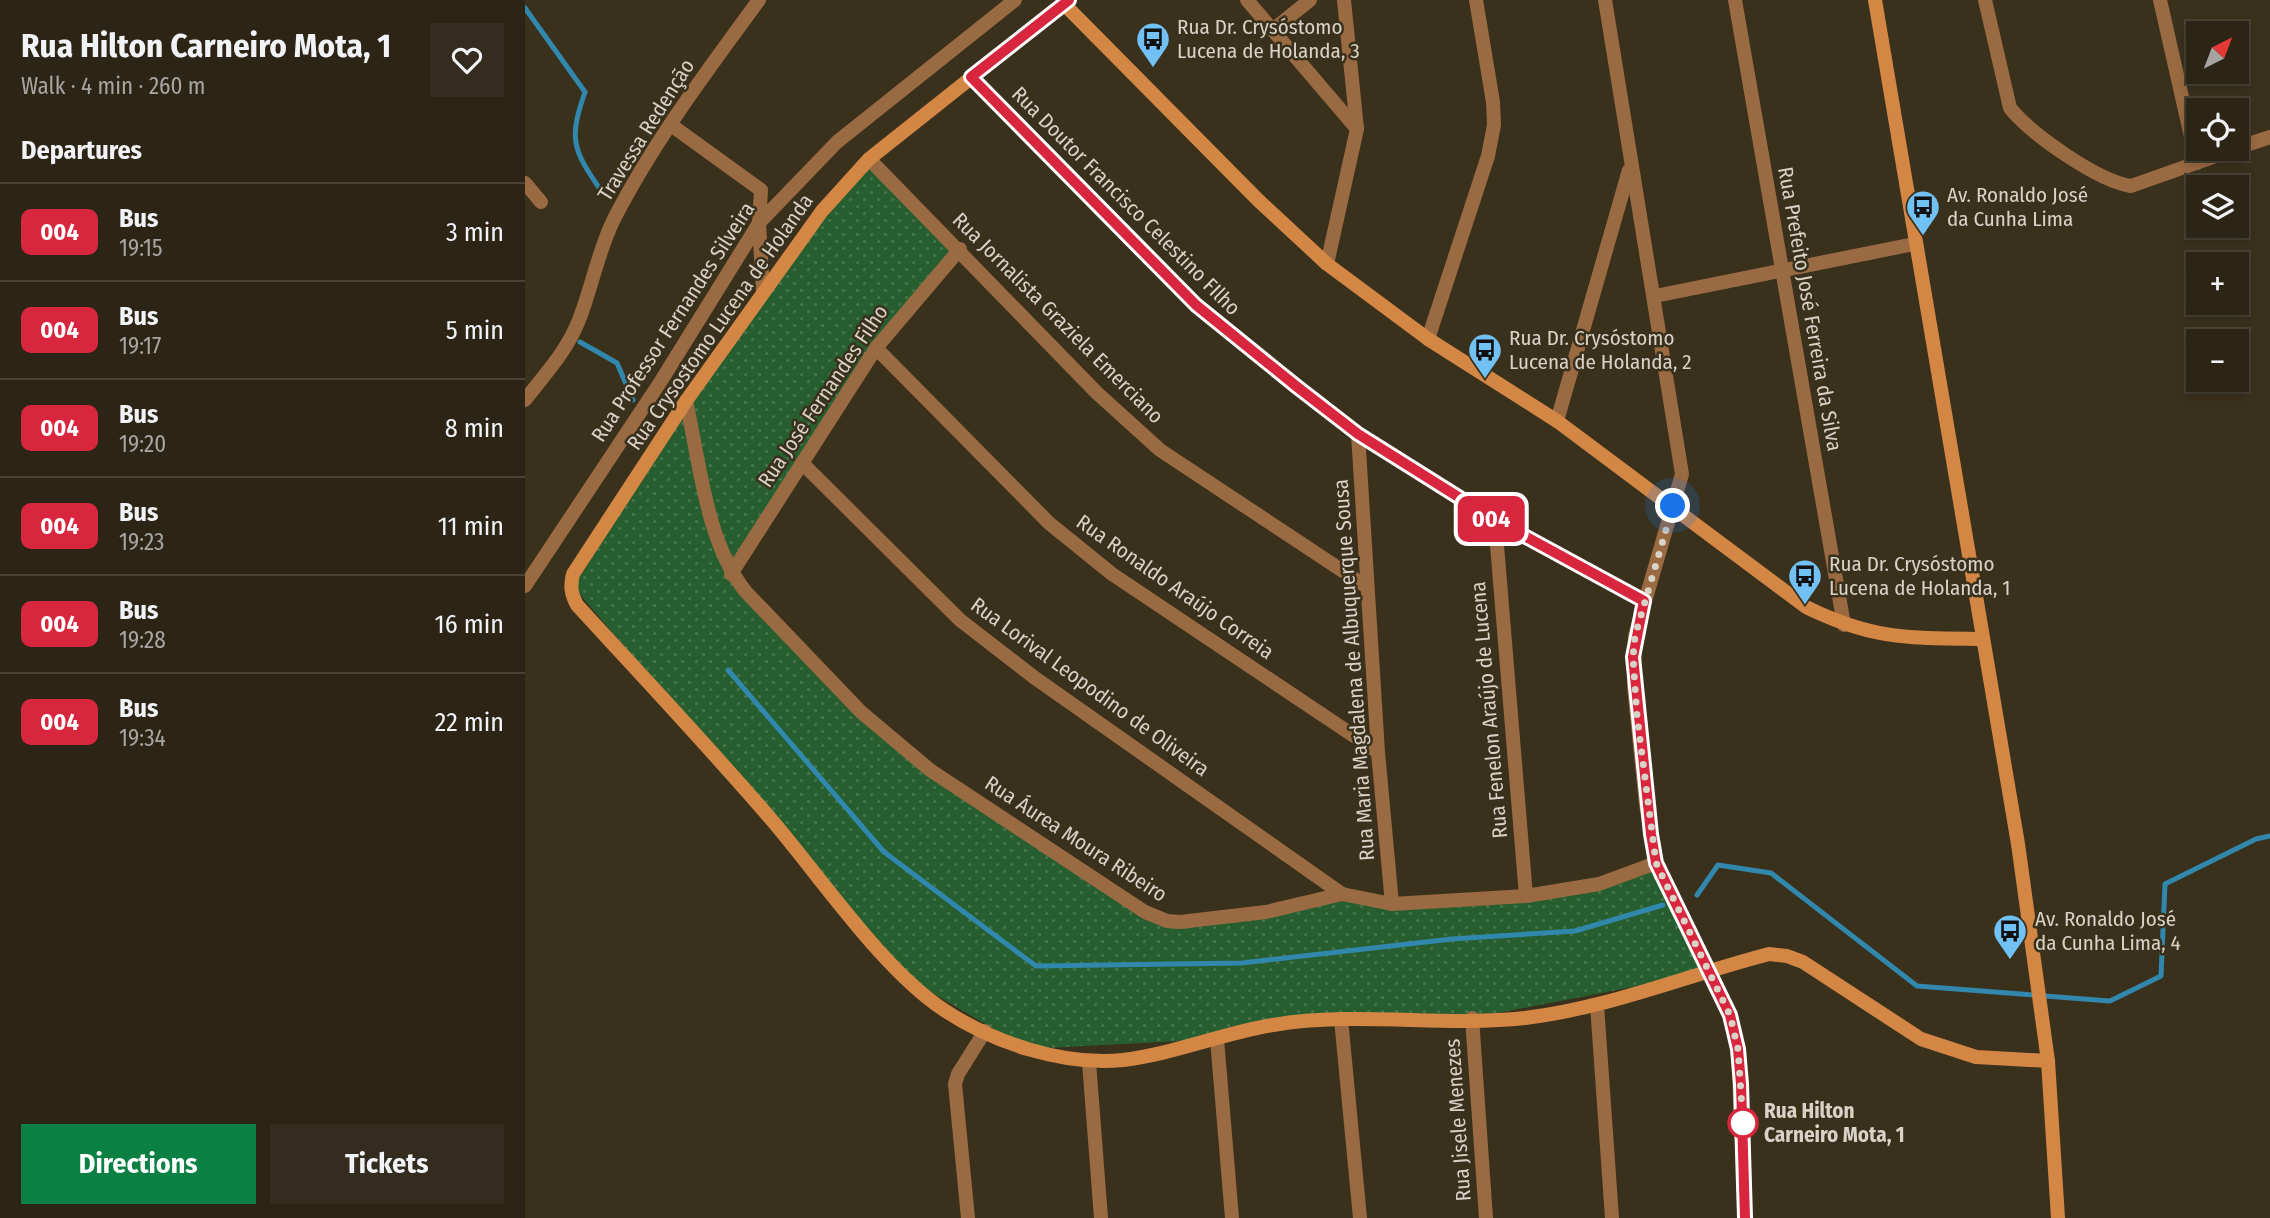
<!DOCTYPE html>
<meta charset="utf-8">
<style>
:root{--surface:#2c2516;--page:#342d1f;--text:#f1f3f6;--muted:#a6a5a1;--line:#484235;--accent:#0b8043}
body{margin:0;font-family:"Fira Sans Condensed",sans-serif;background:var(--page);color:var(--text);height:100vh;display:flex;flex-direction:column;font-size:26px;white-space:nowrap}
*{box-sizing:border-box;margin:0}
p{font-size:23px;color:var(--muted)}
.icon{flex:none;width:38px;height:38px;fill:none;stroke:currentColor;stroke-width:2;stroke-linecap:round;stroke-linejoin:round}
.map{position:relative;flex:1;overflow:hidden}
.sheet{display:flex;flex-direction:column;background:var(--surface);width:525px}
.sheet>*{flex:none}
.badge{padding:0 14px;border-radius:10px;font-size:24px;line-height:46px}
.needle{width:46px;rotate:42deg}
.tools{position:absolute;left:1661px;top:21px;display:grid;gap:14px}
.tools a{display:grid;place-items:center;width:63px;height:63px;border-radius:0px;background:var(--surface);box-shadow:0 4px 10px #0003,0 0 0 2px var(--line);font-size:35px}
.you{position:absolute;width:35px;height:35px;margin:-18px;border:5px solid #fff;border-radius:50%;background:#1a73e8;box-shadow:0 0 0 10px #1a73e833}
.map>.badge{position:absolute;translate:-50% -50%;box-shadow:0 0 0 4px #fff}
h2{padding:0 21px;font-size:26px;line-height:63px}
.round{display:grid;place-items:center;flex:none;width:74px;height:74px;border-radius:0px;background:var(--page)}
.overview{display:flex;align-items:center;justify-content:space-between;height:119px;padding:0 21px}
h1{font-size:33px;font-weight:700;line-height:52px}
.action{display:flex;gap:14px;margin-top:auto;padding:14px 21px}
.action a{flex:1;height:80px;border-radius:0px;background:var(--accent);color:#fff;font-size:28px;font-weight:700;line-height:80px;text-align:center}
.action a+a{background:var(--page);color:var(--text)}
ul{padding:0;list-style:none}
li{display:flex;align-items:center;gap:21px;height:98px;padding:0 21px;border-top:2px solid var(--line)}
li div{flex:1}
li b{display:block;font-size:26px}
li em{font-style:normal}
li .badge{min-width:77px;font-weight:700;text-align:center}
main{display:flex;flex:1;min-height:0}
.map>svg:first-child{display:block}
.grass{fill:url(#grass-dots)}
.lines{fill:none;stroke-linecap:round;stroke-linejoin:round}
.stream{stroke:#3187ac;stroke-width:5}
.street{stroke:#9a6a42;stroke-width:14}
.secondary{stroke:#d48745;stroke-width:14}
.line-casing{stroke:#fff;stroke-width:16}
.line{stroke:#d7263d;stroke-width:10}
.walk{stroke:#d8d2c7;stroke-width:7;stroke-dasharray:0 12.6}
.stop-dot{fill:#fff;stroke:#d7263d;stroke-width:3.5}
.labels{text-anchor:middle;dominant-baseline:central;stroke-width:5;stroke-linejoin:round;paint-order:stroke}
.poi-label{font-size:21px;fill:#d8d2c7;stroke:#3a311d;text-anchor:start}
.street-label{font-size:21px;fill:#d8d2c7;stroke:#3a311d}
.stop-label{font-size:21px;font-weight:bold;fill:#d8d2c7;stroke:#3a311d;text-anchor:start}
</style>
<main>
<section class="sheet">
<div class="overview"><div><h1>Rua Hilton Carneiro Mota, 1</h1><p>Walk · 4 min · 260 m</p></div><a class="round"><svg class="icon" aria-label="heart" viewBox="0 0 24 24"><path d="M12 20l-8-8c-3-5 5-10 8-4 3-6 11-1 8 4z"/></svg></a></div>
<h2>Departures</h2>
<ul>
<li><span class="badge" style="background:#d7263d;color:#fff">004</span><div><b>Bus</b><p>19:15</p></div><em>3 min</em></li>
<li><span class="badge" style="background:#d7263d;color:#fff">004</span><div><b>Bus</b><p>19:17</p></div><em>5 min</em></li>
<li><span class="badge" style="background:#d7263d;color:#fff">004</span><div><b>Bus</b><p>19:20</p></div><em>8 min</em></li>
<li><span class="badge" style="background:#d7263d;color:#fff">004</span><div><b>Bus</b><p>19:23</p></div><em>11 min</em></li>
<li><span class="badge" style="background:#d7263d;color:#fff">004</span><div><b>Bus</b><p>19:28</p></div><em>16 min</em></li>
<li><span class="badge" style="background:#d7263d;color:#fff">004</span><div><b>Bus</b><p>19:34</p></div><em>22 min</em></li>
</ul>
<div class="action"><a>Directions</a><a>Tickets</a></div>
</section>
<div class="map">
<svg width="1745" height="1218" viewBox="0 0 1745 1218">
<defs>
<pattern id="grass-dots" width="8" height="8" patternUnits="userSpaceOnUse" patternTransform="scale(1.75)"><rect width="8" height="8" fill="#275e2f"/><path d="M2 2h.1M6 6h.1" fill="none" stroke="#46744c" stroke-width="1.8" stroke-linecap="round"/></pattern>
</defs>
<rect width="100%" height="100%" fill="#3a311d"/>
<path class="grass" d="M344,159L435,249L351,348L209,570L221,593L405,770L620,912L655,922L817,894L867,904L1001,896L1131,863L1185,972L947,1018L816,1019L692,1039L503,1049L382,978L46,584L161,401Z"/>
<g class="lines">
<g class="stream">
<path d="M0,8L60,92C44,138 47,149 75,189"/>
<path d="M55,342L92,363L108,400"/>
<path d="M120,429L122,435"/>
<path d="M203,670L359,852L511,966L717,963L927,939L1050,931L1138,905"/>
<path d="M1172,895L1193,865L1246,873L1392,986L1585,1001L1636,976L1640,884L1731,839L1745,836"/>
</g>
<g class="street">
<path d="M722,0L832,129"/>
<path d="M1080,0L1157,474L1110,636L1109,686L1121,804L1131,863L1205,1015L1213,1049L1220,1218"/>
<path d="M1210,0L1319,625"/>
<path d="M1460,0L1485,108C1507,135 1573,181 1606,186L1711,149"/>
<path d="M1635,0L1672,163"/>
<path d="M749,29L785,0"/>
<path d="M446,77L671,305L750,370L833,434L970,521L1119,601"/>
<path d="M146,125L236,190L234,223L238,291"/>
<path d="M1712,148L1745,137"/>
<path d="M344,159L572,393L635,450L842,587"/>
<path d="M0,183L16,202"/>
<path d="M802,264L832,129L819,0"/>
<path d="M1130,296L1389,244"/>
<path d="M903,339L963,156L969,125L968,102L951,0"/>
<path d="M351,348L524,523L587,574L853,752"/>
<path d="M0,400C20,374 42,351 54,320C67,287 73,251 89,219C129,141 182,71 234,0"/>
<path d="M161,401C175,463 181,543 221,592L336,712L405,770L620,912L642,921L655,922L741,912L817,894L867,904L1001,896L1074,884L1131,863"/>
<path d="M1032,421L1104,170"/>
<path d="M833,434L853,752L867,904"/>
<path d="M277,463L435,620L510,678L817,894"/>
<path d="M970,521L1001,896"/>
<path d="M206,574L351,348L435,249"/>
<path d="M0,586L136,381L234,223L312,142L490,0"/>
<path d="M1072,1005L1087,1218"/>
<path d="M947,1018L961,1218"/>
<path d="M816,1019L835,1218"/>
<path d="M692,1039L707,1218"/>
<path d="M564,1062L576,1218"/>
<path d="M443,1218L430,1084L433,1074L460,1031"/>
</g>
<g class="secondary">
<path d="M544,0L344,159L297,211L161,401L48,574C45,586 46,594 52,605C117,676 183,746 245,818C295,876 357,969 419,1010C469,1043 538,1066 598,1060C649,1054 698,1033 748,1025C832,1011 917,1027 1000,1018C1084,1008 1163,975 1244,954L1262,956L1278,962L1396,1039L1451,1057L1523,1061"/>
<path d="M1350,0L1493,844L1523,1061L1533,1218"/>
<path d="M539,4L733,200L802,264L903,339L1032,421L1281,607C1348,640 1384,638 1456,639"/>
</g>
</g>
<g class="lines">
<g class="line-casing">
<path id="line" d="M544,0L446,77L671,305L771,386L833,434L970,520L1119,601L1108,657L1126,834L1131,863L1205,1015L1213,1049L1216,1084L1220,1218"/>
</g>
<use href="#line" class="line"/>
<path class="walk" d="M1148,506L1110,636L1108,657L1112,716L1131,863L1205,1015L1213,1049L1218,1123"/>
</g>
<defs>
<g id="bus-pin" transform="scale(1.75)"><path d="M0 17L-7.5 6A9.5 9.5 0 1 1 7.5 6Z" fill="#72c1f5" stroke="#3a311d"/><path d="M-5-6H5V4H4V6H2V4H-2V6H-4V4H-5ZM-3.5-4V0h7V-4ZM-3.5 1.2v1.5H-2V1.2ZM2 1.2v1.5H3.5V1.2Z" fill="#111"/></g>
</defs>
<g fill-rule="evenodd">
<use href="#bus-pin" x="628" y="39"/>
<use href="#bus-pin" x="1398" y="207"/>
<use href="#bus-pin" x="960" y="350"/>
<use href="#bus-pin" x="1280" y="576"/>
<use href="#bus-pin" x="1485" y="931"/>
</g>
<circle class="stop-dot" cx="1218" cy="1123" r="14"/>
<g class="labels">
<g class="poi-label">
<text x="652" y="27">Rua Dr. Crysóstomo<tspan x="652" dy="24">Lucena de Holanda, 3</tspan></text>
<text x="1422" y="195">Av. Ronaldo José<tspan x="1422" dy="24">da Cunha Lima</tspan></text>
<text x="984" y="338">Rua Dr. Crysóstomo<tspan x="984" dy="24">Lucena de Holanda, 2</tspan></text>
<text x="1304" y="564">Rua Dr. Crysóstomo<tspan x="1304" dy="24">Lucena de Holanda, 1</tspan></text>
<text x="1510" y="919">Av. Ronaldo José<tspan x="1510" dy="24">da Cunha Lima, 4</tspan></text>
</g>
<g class="street-label">
<text transform="translate(121 130) rotate(-58)">Travessa Redenção</text>
<text transform="translate(601 201) rotate(45)">Rua Doutor Francisco Celestino FIlho</text>
<text transform="translate(1285 309) rotate(80)">Rua Prefeito José Ferreira da Silva</text>
<text transform="translate(533 318) rotate(45)">Rua Jornalista Graziela Emerciano</text>
<text transform="translate(148 322) rotate(-57)">Rua Professor Fernandes Silveira</text>
<text transform="translate(195 322) rotate(-55)">Rua Crysostomo Lucena de Holanda</text>
<text transform="translate(298 396) rotate(-56)">Rua José Fernandes Filho</text>
<text transform="translate(650 587) rotate(35)">Rua Ronaldo Araújo Correia</text>
<text transform="translate(829 670) rotate(-94)">Rua Maria Magdalena de Albuquerque Sousa</text>
<text transform="translate(565 687) rotate(36)">Rua Lorival Leopodino de Oliveira</text>
<text transform="translate(964 710) rotate(-95)">Rua Fenelon Araújo de Lucena</text>
<text transform="translate(551 839) rotate(33)">Rua Áurea Moura Ribeiro</text>
<text transform="translate(933 1120) rotate(-94)">Rua Jisele Menezes</text>
</g>
<g class="stop-label">
<text x="1239" y="1111">Rua Hilton<tspan x="1239" dy="24">Carneiro Mota, 1</tspan></text>
</g>
</g>
</svg>
<div class="tools">
<a><svg class="needle" viewBox="-14 -14 28 28"><path d="M0-13l5 13h-10z" fill="#e53935"/><path d="M0 13l5-13h-10z" fill="#a6a5a1"/></svg></a>
<a><svg class="icon" aria-label="locate" viewBox="0 0 24 24"><circle cx="12" cy="12" r="6"/><path d="M12 2v4M12 18v4M2 12h4M18 12h4"/></svg></a>
<a><svg class="icon" aria-label="layers" viewBox="0 0 24 24"><path d="M12 4l9 5-9 5-9-5zM3 14l9 5 9-5"/></svg></a>
<a>+</a>
<a>−</a>
</div>
<div class="you" style="left:1148px;top:506px"></div>
<b class="badge" style="left:966px;top:519px;background:#d7263d;color:#fff">004</b>
</div>
</main>
